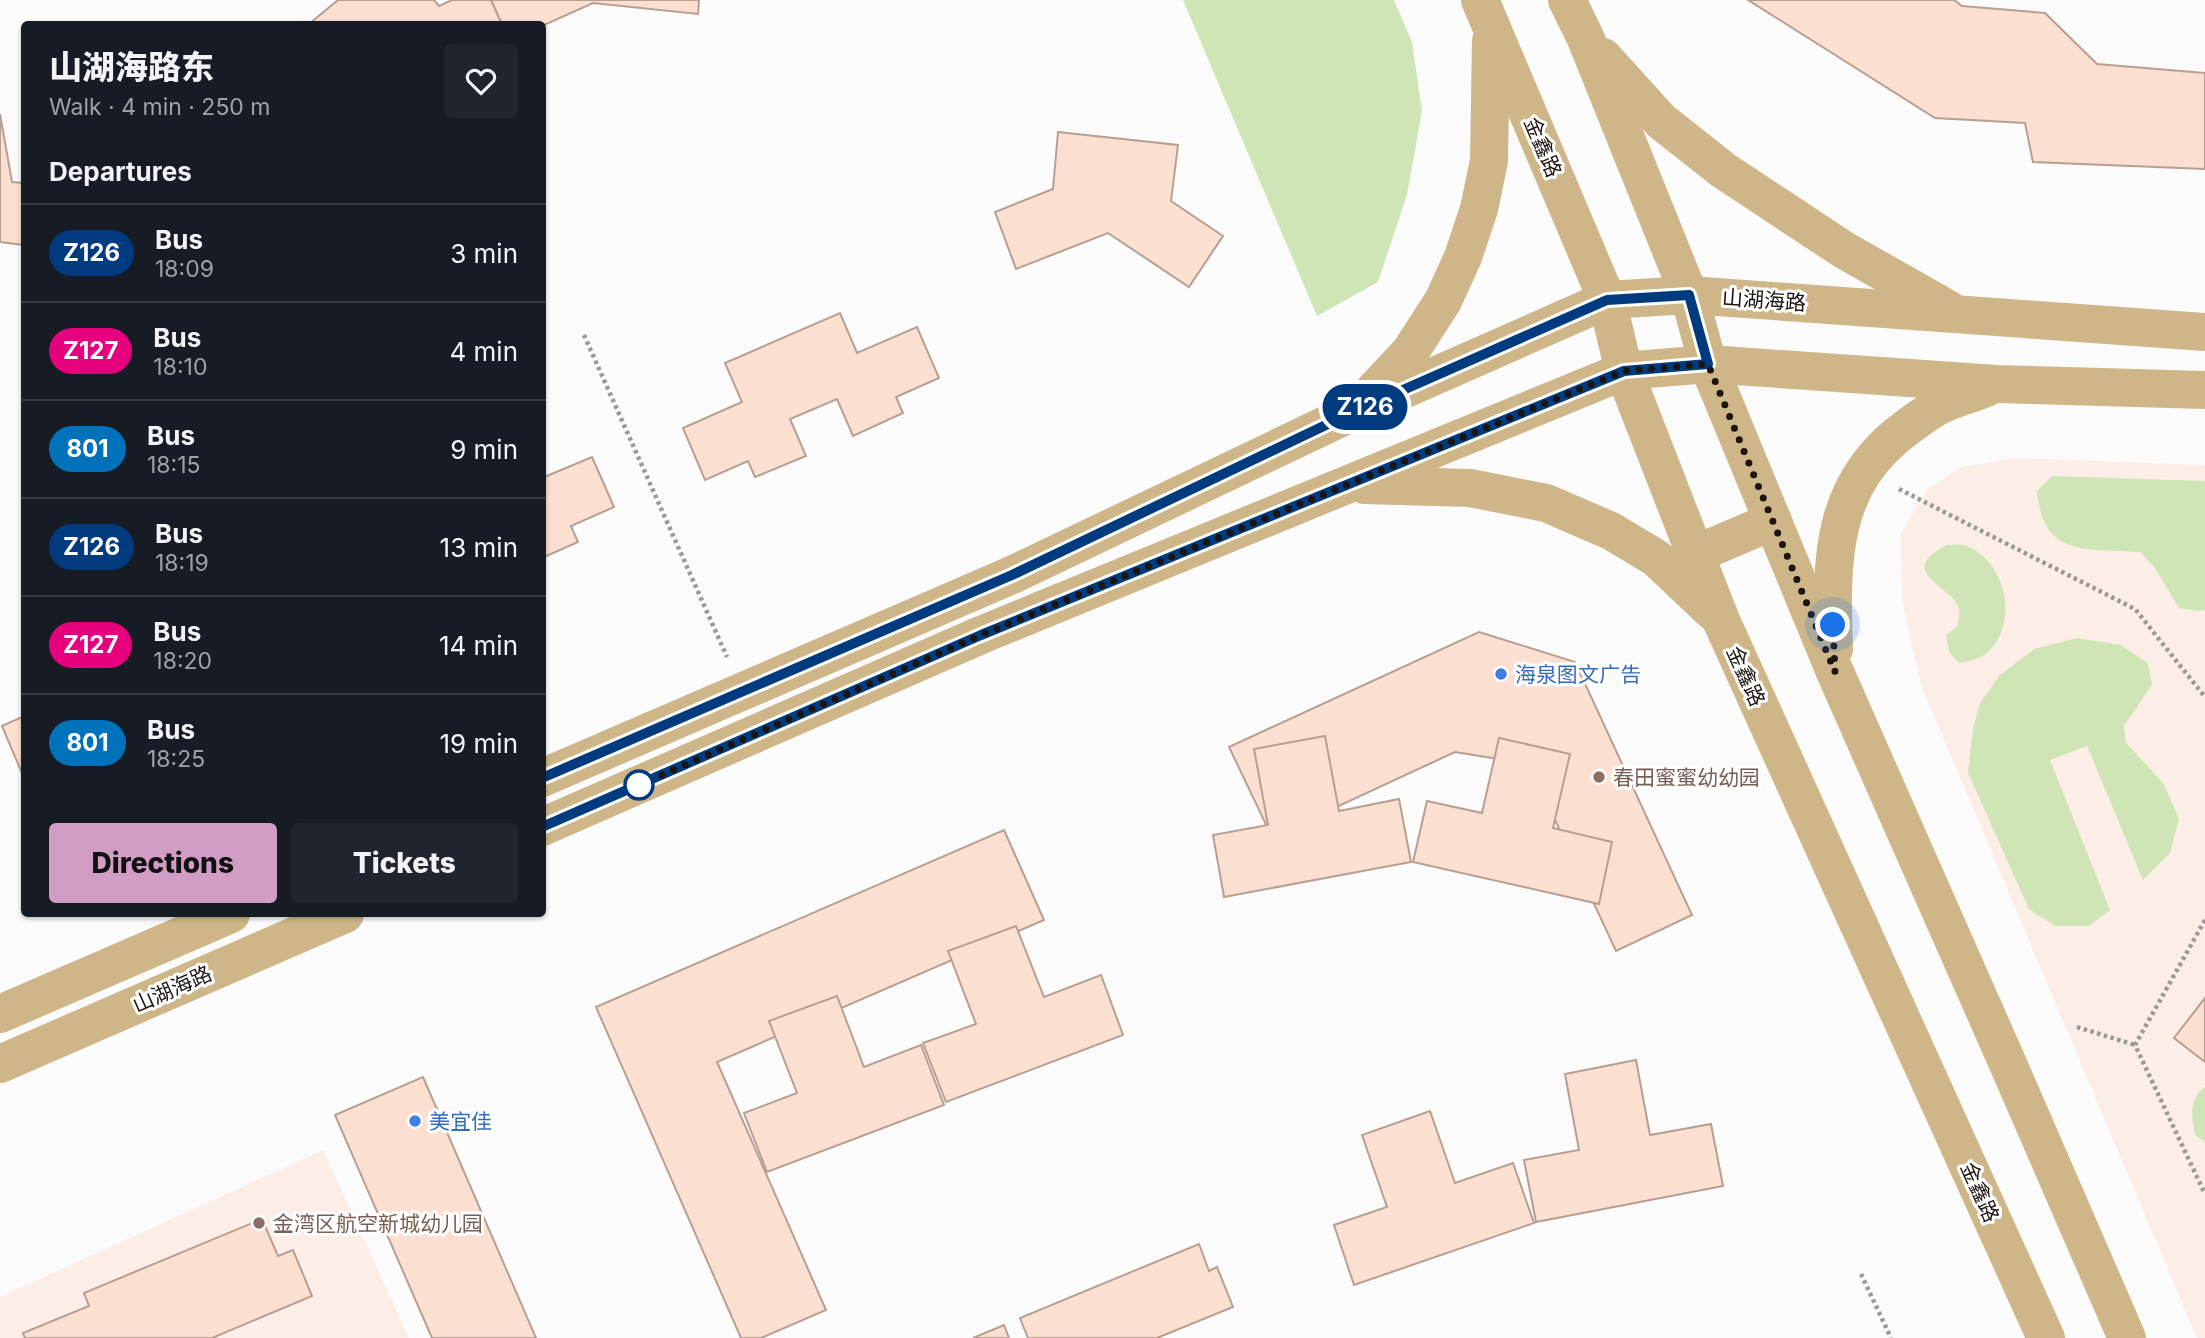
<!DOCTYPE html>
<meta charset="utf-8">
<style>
:root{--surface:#171b24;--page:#20242c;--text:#f1f3f6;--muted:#9ea1a6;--line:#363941;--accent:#d29dc4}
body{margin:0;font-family:Inter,"Noto Sans SC",sans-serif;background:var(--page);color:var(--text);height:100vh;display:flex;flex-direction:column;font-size:26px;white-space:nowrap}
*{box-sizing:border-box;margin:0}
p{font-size:23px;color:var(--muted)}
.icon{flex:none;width:38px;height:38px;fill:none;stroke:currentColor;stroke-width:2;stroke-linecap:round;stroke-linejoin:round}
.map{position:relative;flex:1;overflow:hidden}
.details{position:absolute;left:21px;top:21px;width:525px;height:896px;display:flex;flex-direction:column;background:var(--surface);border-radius:7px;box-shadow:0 2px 5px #0004}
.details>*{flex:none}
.badge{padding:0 14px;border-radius:23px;font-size:24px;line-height:46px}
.you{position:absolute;width:35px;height:35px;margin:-18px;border:5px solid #fff;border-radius:50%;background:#1a73e8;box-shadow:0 0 0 10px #1a73e833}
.map>.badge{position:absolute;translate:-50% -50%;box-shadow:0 0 0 4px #fff}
h2{padding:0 28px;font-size:26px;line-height:63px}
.round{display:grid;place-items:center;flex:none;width:74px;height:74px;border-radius:7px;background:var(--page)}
.summary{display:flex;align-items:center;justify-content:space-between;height:119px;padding:0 28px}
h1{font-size:33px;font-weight:800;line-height:52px}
.button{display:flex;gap:14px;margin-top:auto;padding:14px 28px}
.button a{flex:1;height:80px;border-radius:7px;background:var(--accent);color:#111;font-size:28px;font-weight:800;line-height:80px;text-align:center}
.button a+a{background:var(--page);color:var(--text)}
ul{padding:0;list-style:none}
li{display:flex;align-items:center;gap:21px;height:98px;padding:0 28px;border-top:2px solid var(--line)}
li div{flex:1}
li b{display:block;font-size:26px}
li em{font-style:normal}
li .badge{min-width:77px;font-weight:700;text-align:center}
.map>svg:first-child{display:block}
.built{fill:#fceee6}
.green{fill:#cfe5b6}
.building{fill:#fbe0d1;stroke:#b79f91;stroke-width:2}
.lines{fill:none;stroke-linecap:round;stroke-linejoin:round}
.path{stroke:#9c9896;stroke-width:4.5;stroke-dasharray:3.5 3.5;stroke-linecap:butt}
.minor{stroke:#ceb688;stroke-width:38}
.line-casing{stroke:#fff;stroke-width:16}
.line{stroke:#003b80;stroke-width:10}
.walk{stroke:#1d140f;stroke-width:7;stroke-dasharray:0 12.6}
.shop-dot{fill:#3f7fe0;stroke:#fff;stroke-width:2.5}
.education-dot{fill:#8d6e63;stroke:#fff;stroke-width:2.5}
.stop-dot{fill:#fff;stroke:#003b80;stroke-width:3.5}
.labels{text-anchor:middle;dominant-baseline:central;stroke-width:6;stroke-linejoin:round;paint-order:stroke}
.street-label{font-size:21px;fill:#1d140f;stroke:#fff}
.shop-label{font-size:21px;fill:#366cbe;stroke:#fff;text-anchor:start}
.education-label{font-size:21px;fill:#785e54;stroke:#fff;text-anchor:start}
</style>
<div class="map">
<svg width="2205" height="1338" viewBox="0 0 2205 1338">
<rect width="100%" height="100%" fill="#fbfbfb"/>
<g class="built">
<path d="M2016,458L2205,465V1338H2197L1921,685L1903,604L1900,535L1927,489L1962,467Z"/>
<path d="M323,1150L409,1338H0V1297Z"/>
</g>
<g class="green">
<path d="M1183,0H1394L1412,42L1422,111L1407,195L1378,282L1317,316Z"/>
<path d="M2052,476L2205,481V610L2199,611L2179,608L2155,568L2140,552C2087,548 2043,559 2037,491Z"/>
<path d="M1947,545C1952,545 1959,544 1963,545C2005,557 2020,621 1989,651C1981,659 1970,661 1959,663L1949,652L1946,635L1958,626C1958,621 1960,614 1959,609C1953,586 1893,572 1947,545Z"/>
<path d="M2077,638L2121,645L2148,663L2152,685L2124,726L2126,743L2164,784L2179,819L2170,853L2143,880L2087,746L2050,760L2110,910L2089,926H2055L2029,909L1968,773L1973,729L1980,703L2000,675L2034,649Z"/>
<path d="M2205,1087V1142L2195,1135C2192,1117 2188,1099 2205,1087Z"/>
</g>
<g class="building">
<path d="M338,0H434L439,6L452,0H491L502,24H309Z"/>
<path d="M491,0H699L698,14L593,3L542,26V24H502Z"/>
<path d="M1748,0H1954L1962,6L2045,13L2097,64L2205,73V169L2033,162L2025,123L1935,118Z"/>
<path d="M0,114L12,182L24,183V245L0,242Z"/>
<path d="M1058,132L1178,145L1171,201L1223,236L1189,287L1108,233L1016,269L995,212L1053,189Z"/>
<path d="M840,313L857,353L917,327L939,378L896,397L903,413L853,436L837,399L790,419L806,456L755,477L748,461L705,480L683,428L742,402L725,363Z"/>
<path d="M592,457L614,507L571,526L578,542L542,558V478Z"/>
<path d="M1479,632L1575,662L1692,915L1616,951L1529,764L1455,752L1272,837L1229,747Z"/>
<path d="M24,716V778L2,726Z"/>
<path d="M1325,736L1339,811L1399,799L1411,862L1224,897L1213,835L1268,825L1254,749Z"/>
<path d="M1499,738L1570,754L1553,828L1612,842L1599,904L1413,862L1427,801L1482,813Z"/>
<path d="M1004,830L1044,920L717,1062L826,1310L761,1338H741L596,1007Z"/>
<path d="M1016,926L1044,997L1101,975L1123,1035L946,1102L923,1043L976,1024L948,951Z"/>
<path d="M837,996L864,1067L921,1045L944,1105L767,1172L744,1113L797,1093L769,1021Z"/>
<path d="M2205,998V1062L2174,1038Z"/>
<path d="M1636,1060L1650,1135L1711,1124L1723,1186L1536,1222L1524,1160L1579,1150L1565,1074Z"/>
<path d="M423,1077L536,1338H432L335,1115Z"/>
<path d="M1430,1111L1455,1183L1513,1163L1534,1223L1354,1285L1334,1225L1387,1207L1362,1135Z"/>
<path d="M262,1219L278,1256L293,1250L312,1296L212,1338H25L23,1333L89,1306L84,1293Z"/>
<path d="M1199,1244L1209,1271L1217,1267L1233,1307L1157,1338H1028L1020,1318Z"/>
<path d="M1004,1325L1009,1338H973Z"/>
</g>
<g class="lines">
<g class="path">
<path d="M584,335L727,657"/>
<path d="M1899,489L2135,609L2205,697"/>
<path d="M2205,920L2135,1045L2205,1194"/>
<path d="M2077,1027L2135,1045"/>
<path d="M1861,1274L1891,1338"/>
</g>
<g class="minor">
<path d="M1480,0L1607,300L1624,371L1720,618L2046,1338"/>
<path d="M1567,0L1586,39L1689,295L1708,364L1835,672L2008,1064L2127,1338"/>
<path d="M1603,57L1661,121L1723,170L1844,250L1948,309"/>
<path d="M1365,400L1410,352L1443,301L1463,257L1479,209L1489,161L1491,41"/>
<path d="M1364,485L1470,488L1546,503L1611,531L1656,558L1712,611"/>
<path d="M1696,554L1773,521"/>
<path d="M1834,649C1831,560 1829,483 1909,426C1919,419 1930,410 1941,405C1955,398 1971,394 1986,388"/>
<path d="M542,778L1012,575L1353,412L1607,300L1689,295L2205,332"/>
<path d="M542,827L981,635L1624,371L1708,364L1996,384L2205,390"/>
<path d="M0,1014L231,914"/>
<path d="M0,1064L345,914"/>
</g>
</g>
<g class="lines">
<g class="line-casing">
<path id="line" d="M542,778L1012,575L1353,412L1607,300L1689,295L1708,364L1624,371L981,635L542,827"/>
</g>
<use href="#line" class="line"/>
<path class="walk" d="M639,785L981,635L1624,371L1708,364L1835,672L1833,625"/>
</g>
<g class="shop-dot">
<circle cx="1501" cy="674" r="7"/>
<circle cx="415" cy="1121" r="7"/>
</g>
<g class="education-dot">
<circle cx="1599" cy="777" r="7"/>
<circle cx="259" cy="1223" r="7"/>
</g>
<circle class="stop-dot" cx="639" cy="785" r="14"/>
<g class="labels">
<g class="street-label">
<text transform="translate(1543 147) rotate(67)">金鑫路</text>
<text transform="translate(1764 300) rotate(4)">山湖海路</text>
<text transform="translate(1746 676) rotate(66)">金鑫路</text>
<text transform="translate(172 989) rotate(-24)">山湖海路</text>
<text transform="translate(1980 1192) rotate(66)">金鑫路</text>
</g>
<g class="shop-label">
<text x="1515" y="674">海泉图文广告</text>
<text x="429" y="1121">美宜佳</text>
</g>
<g class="education-label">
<text x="1613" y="777">春田蜜蜜幼幼园</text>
<text x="273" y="1223">金湾区航空新城幼儿园</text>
</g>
</g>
</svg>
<div class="you" style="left:1833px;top:625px"></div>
<b class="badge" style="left:1365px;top:407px;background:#003b80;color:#fff">Z126</b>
<section class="details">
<div class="summary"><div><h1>山湖海路东</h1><p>Walk · 4 min · 250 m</p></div><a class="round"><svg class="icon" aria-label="heart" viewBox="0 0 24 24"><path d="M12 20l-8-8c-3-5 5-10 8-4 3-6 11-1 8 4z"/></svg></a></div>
<h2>Departures</h2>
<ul>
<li><span class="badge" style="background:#003b80;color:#fff">Z126</span><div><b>Bus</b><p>18:09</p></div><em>3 min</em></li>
<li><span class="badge" style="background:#e6007e;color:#fff">Z127</span><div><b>Bus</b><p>18:10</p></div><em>4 min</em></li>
<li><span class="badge" style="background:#0072bc;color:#fff">801</span><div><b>Bus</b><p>18:15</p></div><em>9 min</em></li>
<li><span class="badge" style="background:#003b80;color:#fff">Z126</span><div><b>Bus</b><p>18:19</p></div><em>13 min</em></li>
<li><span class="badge" style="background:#e6007e;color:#fff">Z127</span><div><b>Bus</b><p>18:20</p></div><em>14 min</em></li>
<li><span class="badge" style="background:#0072bc;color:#fff">801</span><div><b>Bus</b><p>18:25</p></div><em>19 min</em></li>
</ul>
<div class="button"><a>Directions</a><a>Tickets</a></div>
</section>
</div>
